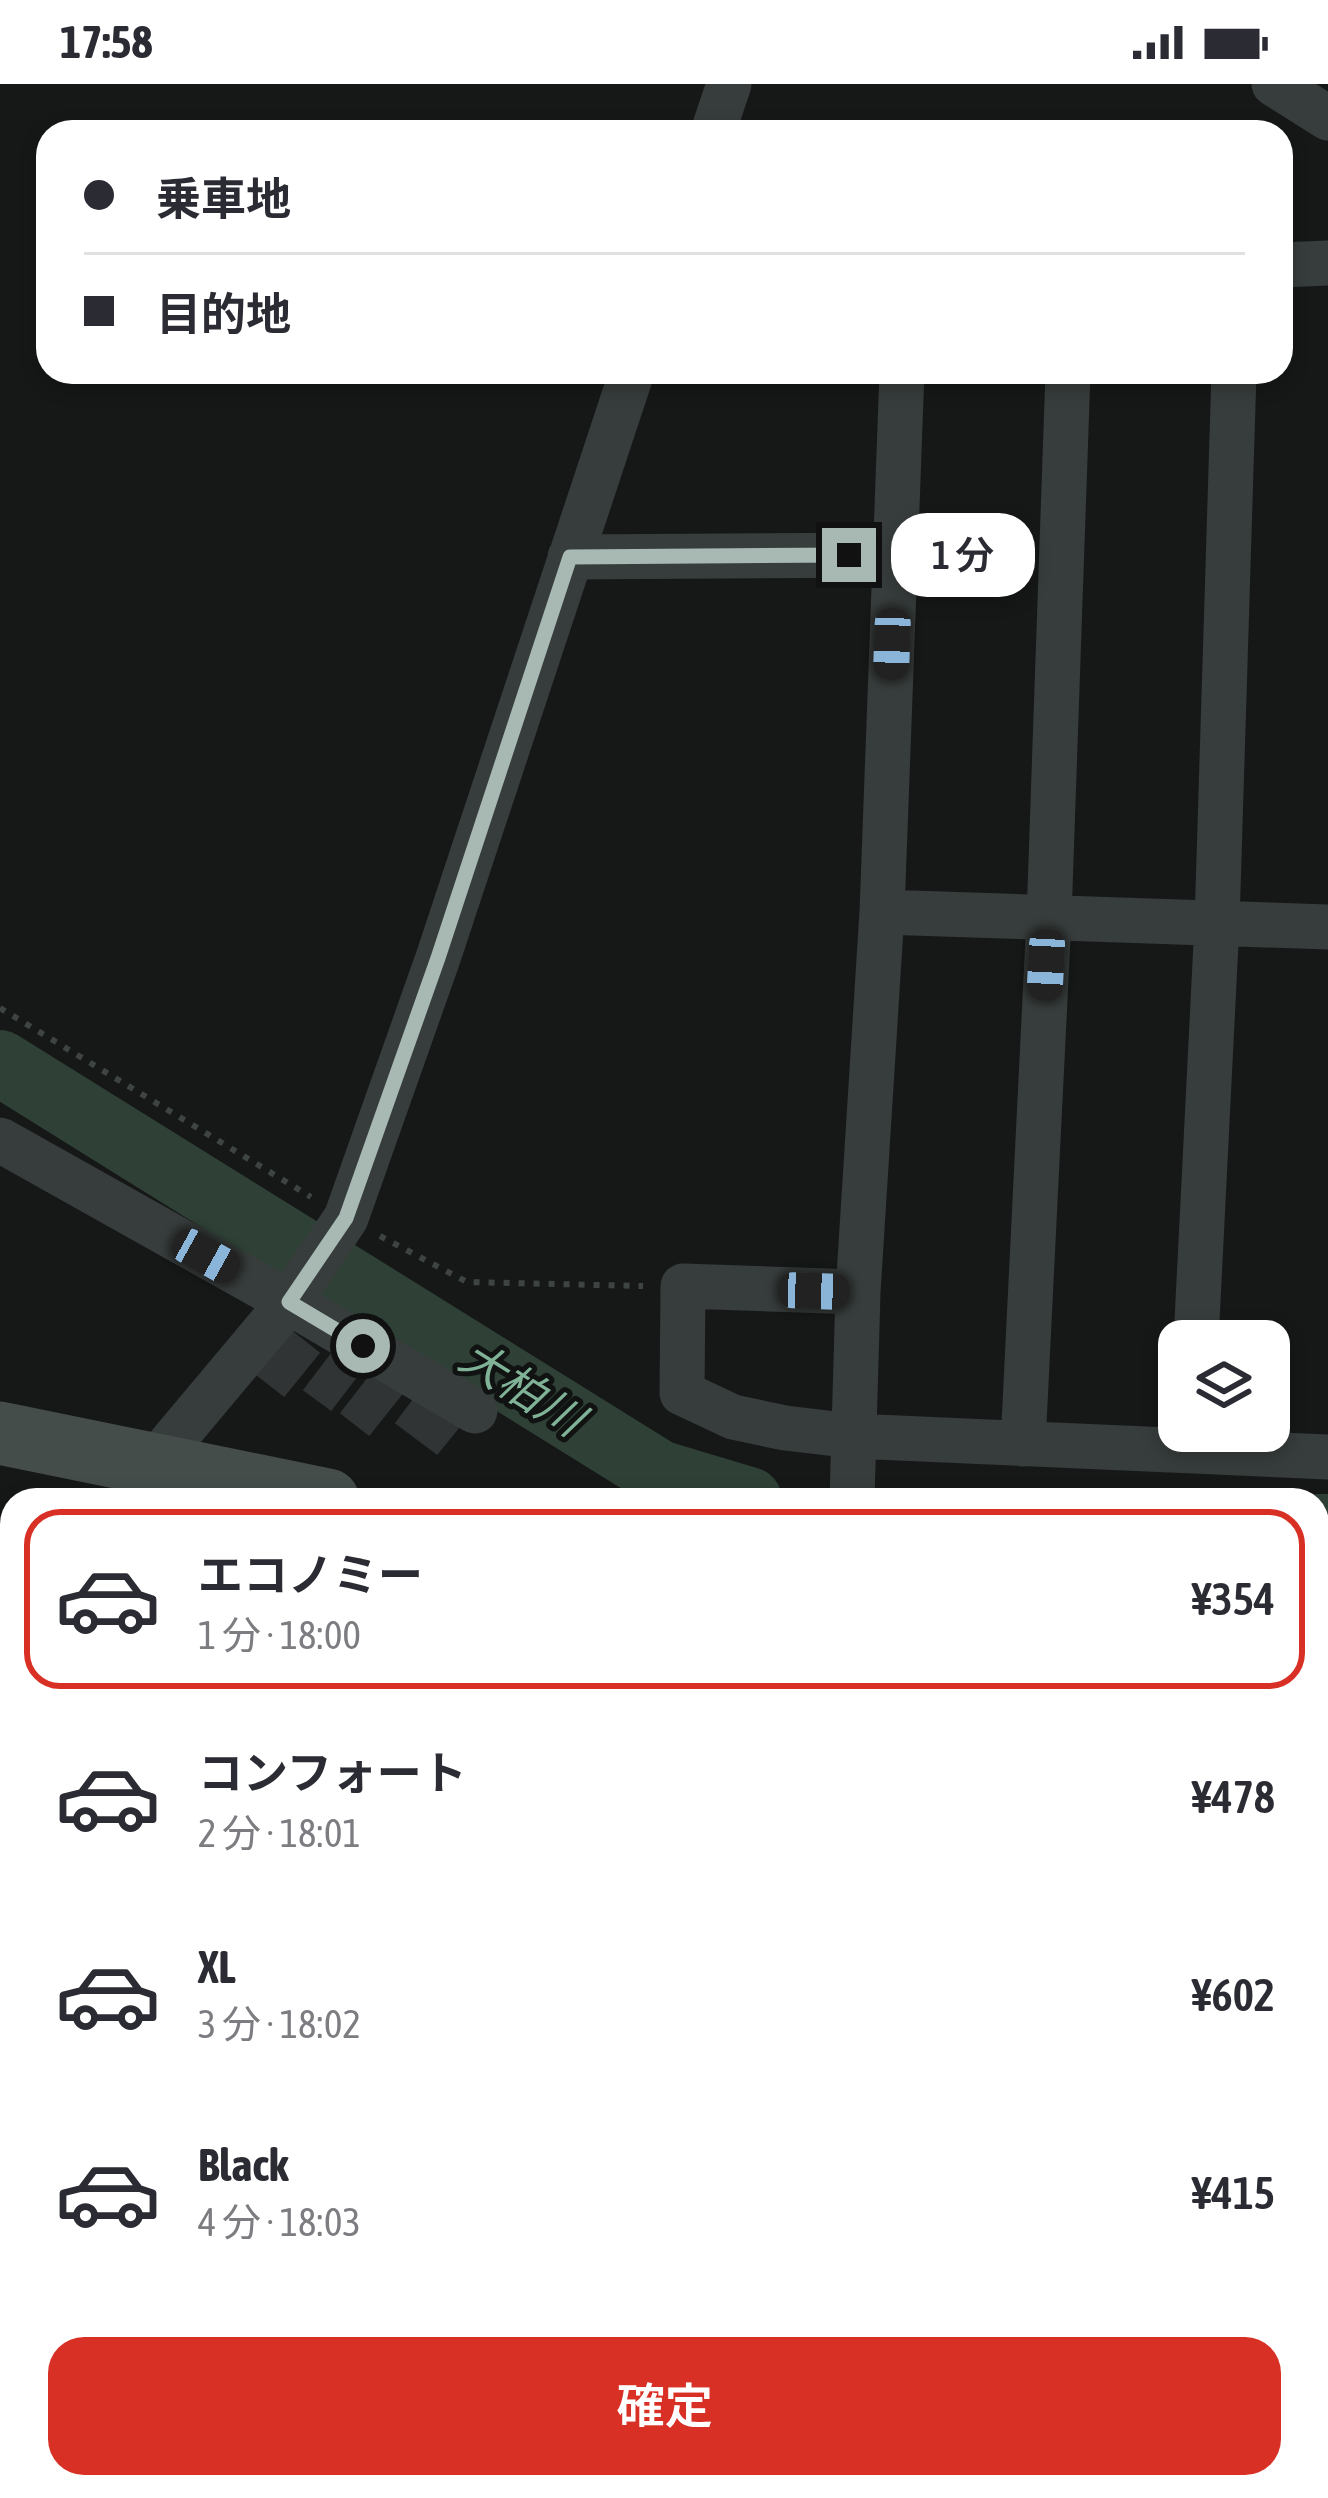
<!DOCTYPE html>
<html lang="ja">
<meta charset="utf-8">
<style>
body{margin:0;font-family:"Asap Condensed","Noto Sans JP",sans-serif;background:#f2f2f3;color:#2b2b33;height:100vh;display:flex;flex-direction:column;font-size:45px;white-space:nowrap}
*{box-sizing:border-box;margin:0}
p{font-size:39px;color:#7c7c81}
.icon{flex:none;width:66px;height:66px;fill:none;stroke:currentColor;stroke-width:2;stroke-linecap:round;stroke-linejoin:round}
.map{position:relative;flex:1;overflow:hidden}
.drawer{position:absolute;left:0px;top:1404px;width:1329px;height:1011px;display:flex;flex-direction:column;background:#fff;border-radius:36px 36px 0 0;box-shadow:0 6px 18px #0003}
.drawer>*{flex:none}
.hud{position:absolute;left:36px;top:36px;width:1257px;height:264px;border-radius:36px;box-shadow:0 6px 18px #0003;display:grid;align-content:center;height:264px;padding:0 48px;background:#fff}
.controls{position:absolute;left:1158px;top:1236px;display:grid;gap:24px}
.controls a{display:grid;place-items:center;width:132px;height:132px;border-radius:24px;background:#fff;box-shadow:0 6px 18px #0003;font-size:60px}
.end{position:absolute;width:54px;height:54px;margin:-27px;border:15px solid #a8b8b3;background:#111;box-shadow:0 0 0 6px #111}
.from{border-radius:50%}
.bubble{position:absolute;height:84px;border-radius:36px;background:#fff;box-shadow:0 6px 18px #0003;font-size:39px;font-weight:600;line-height:84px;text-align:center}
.car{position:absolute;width:36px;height:72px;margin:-36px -18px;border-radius:15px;box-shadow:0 0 9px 3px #0007;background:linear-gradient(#222 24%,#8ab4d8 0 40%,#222 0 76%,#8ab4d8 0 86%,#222 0)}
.hud b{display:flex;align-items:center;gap:42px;height:114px;font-size:45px}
.hud b+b{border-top:3px solid #e1e1e2}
.hud i{width:30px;height:30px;background:#2b2b33}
ul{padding:21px 0 0;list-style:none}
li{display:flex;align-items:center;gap:36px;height:180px;margin:0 24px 18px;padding:0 24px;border:6px solid transparent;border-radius:36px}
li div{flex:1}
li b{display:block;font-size:45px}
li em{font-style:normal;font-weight:600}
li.on{border-color:#d93025}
li>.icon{width:108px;height:108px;stroke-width:1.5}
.cta{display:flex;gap:24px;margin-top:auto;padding:24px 48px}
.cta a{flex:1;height:138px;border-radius:36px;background:#d93025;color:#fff;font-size:48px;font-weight:600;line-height:138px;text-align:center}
.status{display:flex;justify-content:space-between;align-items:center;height:84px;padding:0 60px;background:#fff;direction:ltr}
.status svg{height:33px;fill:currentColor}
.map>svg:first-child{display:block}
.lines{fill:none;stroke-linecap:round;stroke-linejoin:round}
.river{stroke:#2f4137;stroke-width:66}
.building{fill:#313434;stroke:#303434;stroke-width:3}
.path{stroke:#3d4442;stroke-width:6;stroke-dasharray:6 9;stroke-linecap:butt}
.street{stroke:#373d3c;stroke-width:45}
.secondary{stroke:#454d4b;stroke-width:63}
.route{stroke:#a8b8b3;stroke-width:15}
.labels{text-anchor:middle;stroke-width:10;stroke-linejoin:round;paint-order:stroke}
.water-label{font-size:45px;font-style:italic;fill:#80b297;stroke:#111313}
</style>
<div class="status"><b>17:58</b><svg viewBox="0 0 49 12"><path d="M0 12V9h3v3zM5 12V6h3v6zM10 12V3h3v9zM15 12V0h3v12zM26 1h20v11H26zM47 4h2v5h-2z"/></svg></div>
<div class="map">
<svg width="1328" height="2414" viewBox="0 0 1328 2414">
<rect width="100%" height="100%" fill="#161818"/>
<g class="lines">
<!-- river -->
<path class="river" d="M0,979L659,1389L749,1416
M1317,1443H1328"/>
</g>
<!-- building -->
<path class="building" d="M290,1247L318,1269L284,1311L257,1290Z
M336,1265L362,1284L331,1325L305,1306Z
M377,1284L404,1306L369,1350L342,1329Z
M417,1312L458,1343L437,1369L397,1339Z"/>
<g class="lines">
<!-- path -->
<path class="path" d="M0,924L311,1113
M380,1152L467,1198L643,1202
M0,1580L12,1565"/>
<!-- street -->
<path class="street" d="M1274,0L1328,34
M713,48L729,0
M1281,181L1328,179
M570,473L895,471
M882,828L1328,843
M0,1056L289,1218L475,1327
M858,1208L683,1202L682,1309L733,1333L785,1344L853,1352L1328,1373
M1196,1257L1217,839L1234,288
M1023,1360L1049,834L1068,288
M154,1379L289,1218L346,1134L438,874L632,288
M852,1416L858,1208L882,828L902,288
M1317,1688L1328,1674
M0,2343L12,2351
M91,2403L108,2414
M740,2414L749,2403
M1029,2414L1032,2403"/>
<!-- secondary -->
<path class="secondary" d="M0,1349L328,1416
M1317,1535H1328"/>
</g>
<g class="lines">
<!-- route -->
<path class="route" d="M363,1262L289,1218L346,1134L438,874L570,473L849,471"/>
</g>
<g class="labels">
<!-- water labels -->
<g class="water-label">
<text transform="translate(522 1304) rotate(32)" y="16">大柏川</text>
</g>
</g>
</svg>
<div class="controls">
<a><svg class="icon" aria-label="layers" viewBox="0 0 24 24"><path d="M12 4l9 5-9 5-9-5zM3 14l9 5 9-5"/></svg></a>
</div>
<i class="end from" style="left:363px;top:1262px"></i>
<i class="end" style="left:849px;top:471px"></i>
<div class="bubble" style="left:891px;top:429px;width:144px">1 分</div>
<i class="car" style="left:892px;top:560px;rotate:182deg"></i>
<i class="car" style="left:1046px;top:881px;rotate:183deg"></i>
<i class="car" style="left:206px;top:1172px;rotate:119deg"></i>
<i class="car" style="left:814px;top:1207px;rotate:92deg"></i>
<div class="hud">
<b><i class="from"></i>乗車地</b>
<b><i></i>目的地</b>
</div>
<section class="drawer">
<ul>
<li class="on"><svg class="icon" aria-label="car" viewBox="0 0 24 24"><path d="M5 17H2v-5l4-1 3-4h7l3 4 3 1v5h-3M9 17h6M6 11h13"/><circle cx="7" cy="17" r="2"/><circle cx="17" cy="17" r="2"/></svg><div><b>エコノミー</b><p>1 分 · 18:00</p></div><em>¥354</em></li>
<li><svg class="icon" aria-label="car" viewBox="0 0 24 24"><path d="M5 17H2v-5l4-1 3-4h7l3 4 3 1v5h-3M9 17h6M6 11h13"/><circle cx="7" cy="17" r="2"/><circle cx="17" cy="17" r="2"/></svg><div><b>コンフォート</b><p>2 分 · 18:01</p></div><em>¥478</em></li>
<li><svg class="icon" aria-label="car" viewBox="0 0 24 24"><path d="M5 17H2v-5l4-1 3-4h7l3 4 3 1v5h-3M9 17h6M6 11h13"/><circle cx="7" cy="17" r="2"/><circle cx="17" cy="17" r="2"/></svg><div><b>XL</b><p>3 分 · 18:02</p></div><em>¥602</em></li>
<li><svg class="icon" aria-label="car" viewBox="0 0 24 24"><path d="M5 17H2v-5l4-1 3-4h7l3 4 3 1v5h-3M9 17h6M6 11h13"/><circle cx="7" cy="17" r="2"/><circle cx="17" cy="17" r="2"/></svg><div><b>Black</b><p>4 分 · 18:03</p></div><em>¥415</em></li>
</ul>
<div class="cta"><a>確定</a></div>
</section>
</div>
